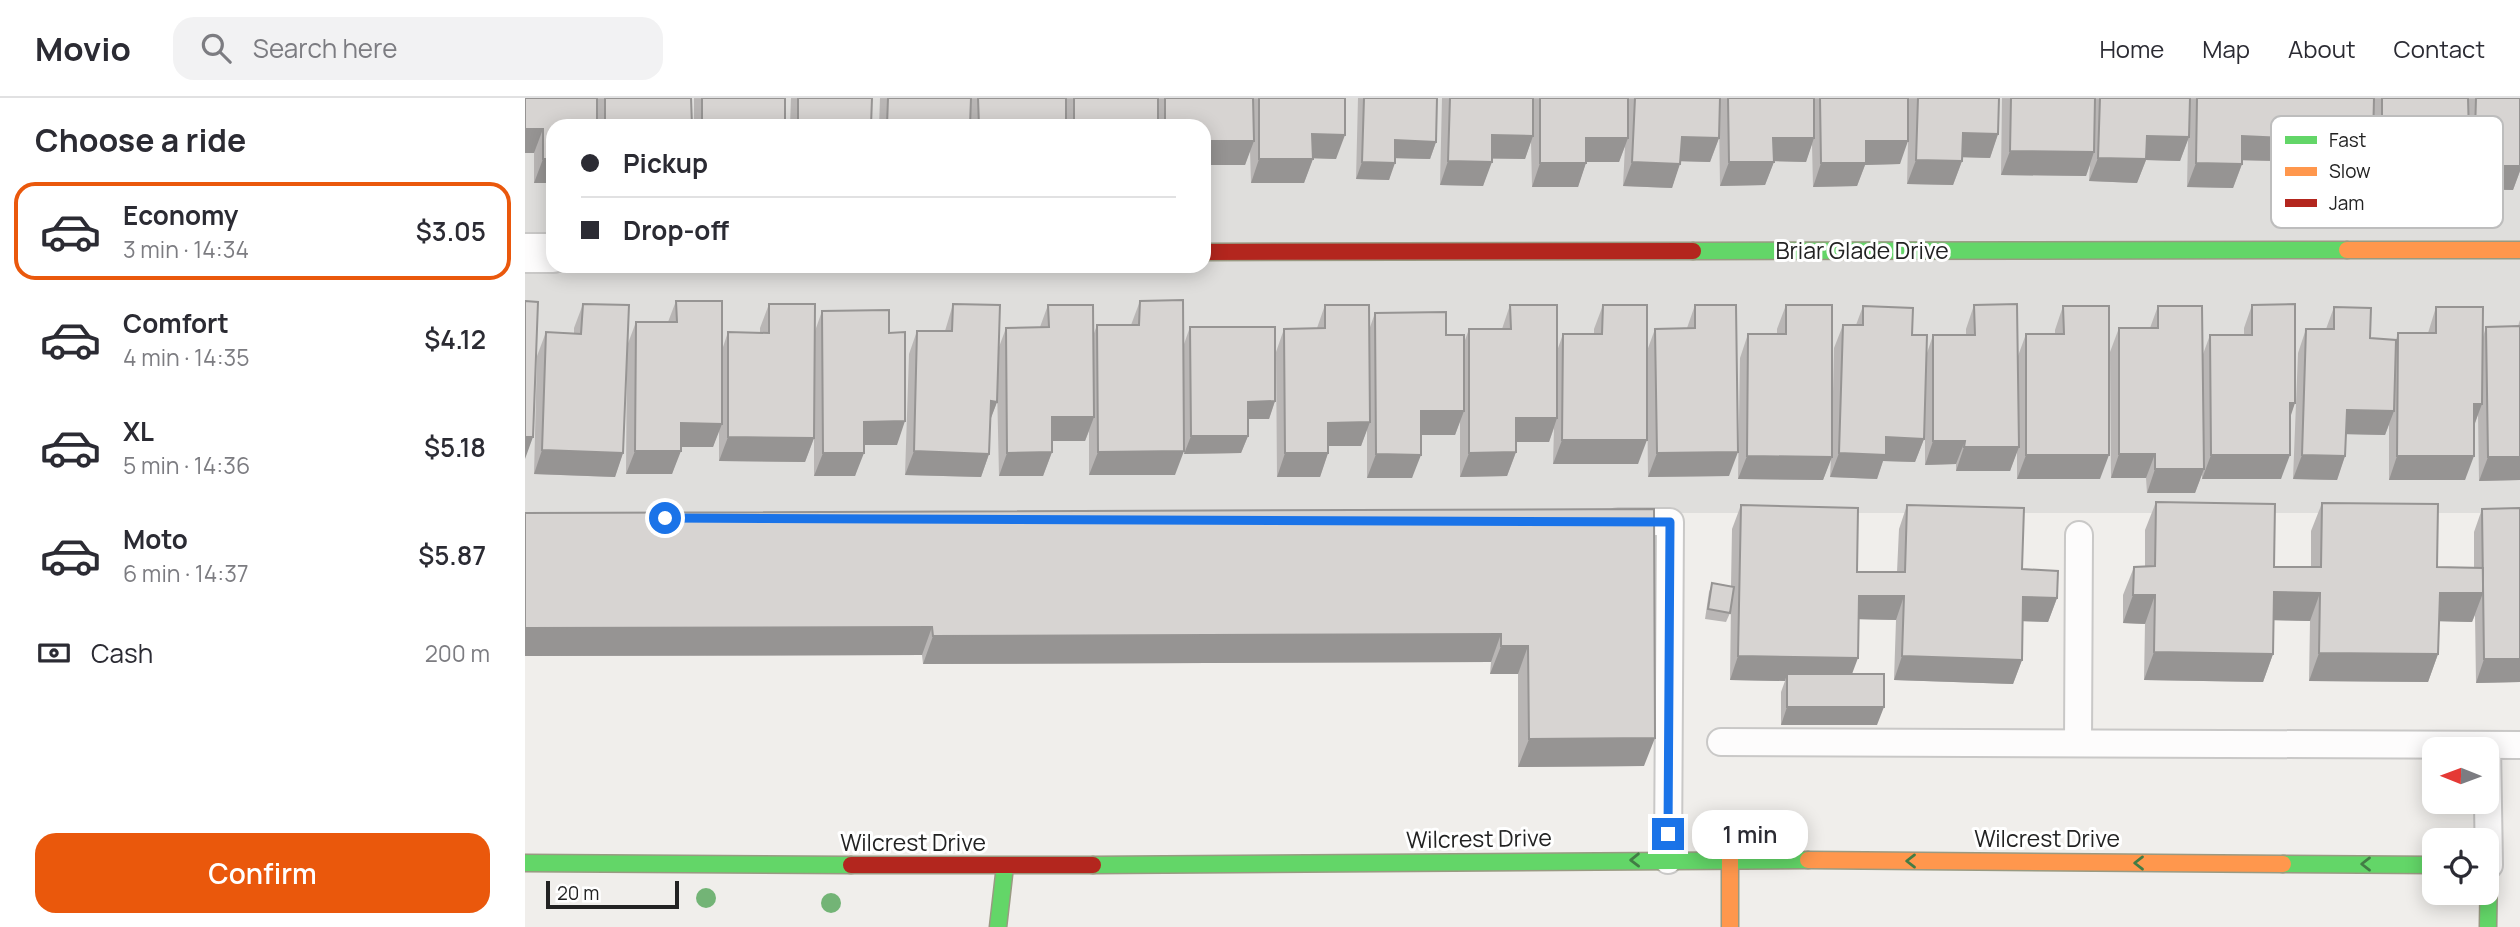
<!DOCTYPE html>
<meta charset="utf-8">
<style>
body{margin:0;font-family:Manrope,sans-serif;background:#f2f2f3;color:#2b2b33;height:100vh;display:flex;flex-direction:column;font-size:26px;white-space:nowrap}
*{box-sizing:border-box;margin:0}
p{font-size:23px;color:#7c7c81}
.icon{flex:none;width:38px;height:38px;fill:none;stroke:currentColor;stroke-width:2;stroke-linecap:round;stroke-linejoin:round}
.map{position:relative;flex:1;overflow:hidden}
.sheet{display:flex;flex-direction:column;background:#fff;width:525px}
.sheet>*{flex:none}
.hud{position:absolute;left:21px;top:21px;width:665px;height:154px;border-radius:21px;box-shadow:0 4px 18px #0003;display:grid;align-content:center;height:154px;padding:0 35px;background:#fff}
.needle{width:46px;rotate:271deg}
.buttons{position:absolute;left:1897px;top:639px;display:grid;gap:14px}
.buttons a{display:grid;place-items:center;width:77px;height:77px;border-radius:14px;background:#fff;box-shadow:0 4px 18px #0003;font-size:35px}
.scale{position:absolute;left:21px;bottom:18px;width:133px;box-sizing:border-box;padding-left:7px;border:4px solid #222;border-top:0;font-size:19px;line-height:24px;white-space:nowrap;color:#222;-webkit-text-stroke:5px #fff;paint-order:stroke}
.end{position:absolute;width:32px;height:32px;margin:-16px;border:9px solid #1a73e8;background:#fff;box-shadow:0 0 0 4px #fff}
.from{border-radius:50%}
.bubble{position:absolute;height:49px;border-radius:21px;background:#fff;box-shadow:0 4px 18px #0003;font-size:23px;font-weight:600;line-height:49px;text-align:center}
.hud b{display:flex;align-items:center;gap:24px;height:66px;font-size:26px}
.hud b+b{border-top:2px solid #e1e1e2}
.hud i{width:18px;height:18px;background:#2b2b33}
ul{padding:0;list-style:none}
li{display:flex;align-items:center;gap:21px;height:98px;margin:0 14px 10px;padding:0 21px;border:4px solid transparent;border-radius:21px}
li div{flex:1}
li b{display:block;font-size:26px}
li em{font-style:normal;font-weight:600}
li.selected{border-color:#ea580c}
li>.icon{width:63px;height:63px;stroke-width:1.5}
h2{padding:0 35px;font-size:32px;line-height:84px}
.pay{display:flex;align-items:center;gap:18px;height:77px;padding:0 35px;font-size:26px}
.pay p{margin-inline-start:auto}
.cta{display:flex;gap:14px;margin-top:auto;padding:14px 35px}
.cta a{flex:1;height:80px;border-radius:21px;background:#ea580c;color:#fff;font-size:28px;font-weight:600;line-height:80px;text-align:center}
header{display:flex;align-items:center;gap:42px;box-sizing:border-box;height:98px;padding:0 35px;background:#fff;border-bottom:2px solid #e1e1e2}
header strong{font-size:33px}
nav{display:flex;gap:38px;margin-inline-start:auto;font-size:24px}
.search{width:490px;height:63px;background:#f2f2f3;display:flex;align-items:center;gap:18px;box-sizing:border-box;padding:0 24px;border-radius:21px;color:#7c7c81;font-size:26px}
main{display:flex;flex:1;min-height:0}
.map>svg:first-child{display:block}
.residential{fill:#dfdedc;fill-rule:evenodd}
.lines{fill:none;stroke-linecap:round;stroke-linejoin:round}
.lane-casing{stroke:#c9c8c7;stroke-width:30}
.street-casing{stroke:#c9c8c7;stroke-width:42}
.fast-casing{stroke:#999a82;stroke-width:19}
.slow-casing{stroke:#999a82;stroke-width:19}
.jam-casing{stroke:#999a82;stroke-width:19}
.lane{stroke:#fdfcfc;stroke-width:26}
.street{stroke:#fdfcfc;stroke-width:38}
.fast{stroke:#63d668;stroke-width:16}
.slow{stroke:#ff974d;stroke-width:16}
.jam{stroke:#b3261e;stroke-width:16}
.tree{fill:#73b476}
.wall{fill:#b9b6b5}
.shaded-wall{fill:#969493}
.building{fill:#d7d4d2;stroke:#969493;stroke-width:2}
.oneway{stroke:#427c45}
.route{stroke:#1a73e8;stroke-width:9}
.labels{text-anchor:middle;stroke-width:6;stroke-linejoin:round;paint-order:stroke}
.street-label{font-size:23px;fill:#222;stroke:#fff}
.key{fill:#fff;stroke:#bdbdbd;stroke-width:2}
.key-label{font-size:19px;fill:#222}
</style>
<header>
<strong>Movio</strong>
<div class="search"><svg class="icon" aria-label="search" viewBox="0 0 24 24"><circle cx="10" cy="10" r="6"/><path d="M15 15l6 6"/></svg>Search here</div>
<nav><a>Home</a><a>Map</a><a>About</a><a>Contact</a></nav>
</header>
<main>
<section class="sheet">
<h2>Choose a ride</h2>
<ul>
<li class="selected"><svg class="icon" aria-label="car" viewBox="0 0 24 24"><path d="M5 17H2v-5l4-1 3-4h7l3 4 3 1v5h-3M9 17h6M6 11h13"/><circle cx="7" cy="17" r="2"/><circle cx="17" cy="17" r="2"/></svg><div><b>Economy</b><p>3 min · 14:34</p></div><em>$3.05</em></li>
<li><svg class="icon" aria-label="car" viewBox="0 0 24 24"><path d="M5 17H2v-5l4-1 3-4h7l3 4 3 1v5h-3M9 17h6M6 11h13"/><circle cx="7" cy="17" r="2"/><circle cx="17" cy="17" r="2"/></svg><div><b>Comfort</b><p>4 min · 14:35</p></div><em>$4.12</em></li>
<li><svg class="icon" aria-label="car" viewBox="0 0 24 24"><path d="M5 17H2v-5l4-1 3-4h7l3 4 3 1v5h-3M9 17h6M6 11h13"/><circle cx="7" cy="17" r="2"/><circle cx="17" cy="17" r="2"/></svg><div><b>XL</b><p>5 min · 14:36</p></div><em>$5.18</em></li>
<li><svg class="icon" aria-label="car" viewBox="0 0 24 24"><path d="M5 17H2v-5l4-1 3-4h7l3 4 3 1v5h-3M9 17h6M6 11h13"/><circle cx="7" cy="17" r="2"/><circle cx="17" cy="17" r="2"/></svg><div><b>Moto</b><p>6 min · 14:37</p></div><em>$5.87</em></li>
</ul>
<div class="pay"><svg class="icon" aria-label="cash" viewBox="0 0 24 24"><path d="M3 7h18v10H3z"/><circle cx="12" cy="12" r="2"/></svg>Cash<p>200 m</p></div>
<div class="cta"><a>Confirm</a></div>
</section>
<div class="map">
<svg width="1995" height="829" viewBox="0 0 1995 829">
<rect width="100%" height="100%" fill="#f0eeeb"/>
<!-- residential -->
<path class="residential" d="M0,0H1995V415H0ZM28,28H679V168H28Z"/>
<g class="lines">
<defs>
<path id="lane" d="M1093,424H1145L1143,762
M1196,644L1995,647
M1553,645L1554,437
M1962,647L1964,767"/>
<path id="street" d="M0,155H28"/>
<path id="fast" d="M1168,153L1822,152
M0,765L326,767
M1758,766L1909,767
M568,767L1283,762
M473,829L480,768
M1963,829L1964,767"/>
<path id="slow" d="M1822,152H1995
M1205,761V829
M1283,762L1758,766"/>
<path id="jam" d="M679,154L1168,153
M326,767H568"/>
</defs>
<!-- lane casing -->
<use href="#lane" class="lane-casing"/>
<!-- street casing -->
<use href="#street" class="street-casing"/>
<!-- fast casing -->
<use href="#fast" class="fast-casing"/>
<!-- slow casing -->
<use href="#slow" class="slow-casing"/>
<!-- jam casing -->
<use href="#jam" class="jam-casing"/>
<!-- lane -->
<use href="#lane" class="lane"/>
<!-- street -->
<use href="#street" class="street"/>
<!-- fast -->
<use href="#fast" class="fast"/>
<!-- slow -->
<use href="#slow" class="slow"/>
<!-- jam -->
<use href="#jam" class="jam"/>
</g>
<!-- trees -->
<g class="tree">
<circle cx="181" cy="800" r="10"/>
<circle cx="306" cy="805" r="10"/>
</g>
<!-- wall -->
<path class="wall" d="M0,0H166L167,28H28V85H9V55H0Z
M169,0H260V28H169Z
M266,0H347L346,28H265Z
M355,0H820L811,61L788,60L779,85H726L725,52L720,67H686L679,28H354Z
M833,0H912L911,44L905,61L870,60L864,82L831,81Z
M917,0H1383L1375,66L1340,67L1332,88L1288,89L1287,46L1281,64L1249,63L1240,87L1195,88L1194,21V40L1185,64L1155,63L1147,90L1098,88L1100,48L1094,64H1061L1053,89H1007L1006,43L1000,61H967L958,88L915,87Z
M1384,0H1474L1473,36L1465,60L1437,59V63L1428,87L1382,86Z
M1477,0H1995V73L1988,92L1941,91L1942,43L1935,61H1904L1895,92L1849,94L1848,37V43L1840,67L1806,66L1798,91L1750,89L1751,63L1717,62V66L1708,90L1662,89L1663,41L1655,63L1621,62L1612,85L1564,83L1565,67L1561,78L1476,77Z
M151,203L197,252L203,234H235V230L244,206L290,233L297,213L364,235L372,347H339L330,378H289V340L280,364L194,363V331L188,349H156L147,376H101L102,248L111,224H143Z
M615,203L650,377H564V333L560,343H527V354L518,378H474L472,288V304L465,322L464,356L456,379L380,377L384,256L392,233H420L428,206L474,249L481,230L515,229L523,207L568,238L572,227H606Z
M58,206L98,355L90,379L9,376L12,258L21,234L49,235V230Z
M800,207L844,232L850,215L921,237L939,245L944,231H977L985,207L1032,253L1038,236H1069V231L1078,207L1122,253L1130,231L1162,230L1170,207L1204,378L1123,379L1122,286L1113,366H1028L1029,330L1024,344H991V354L982,378L935,379V323L930,337H896L887,380H842V331L836,348H803V355L795,379H752L751,254L759,231L792,230Z
M1261,207L1307,337L1309,250L1318,227H1331L1338,208L1387,237L1402,255L1408,237H1441V231L1449,207L1493,258L1501,236H1530V232L1538,208L1575,381H1492V353L1485,373H1431V366L1400,367V316L1399,341L1390,364L1358,363L1352,381L1305,379L1306,360L1298,382L1213,381L1215,260L1223,236H1252V231Z
M1727,207L1765,320L1756,381H1677V376L1670,395H1622L1621,380H1586L1585,254L1594,230H1625L1633,208L1677,259L1685,237H1719V230Z
M1809,209L1845,240L1871,242L1873,235H1903L1911,209L1958,239L1961,229L1993,228L1995,222V382L1954,383L1953,316L1949,329L1940,382H1864V326L1860,337L1821,336L1820,358L1812,382L1768,381L1773,255L1781,231H1801Z
M665,229L750,303L744,321H723V338L716,355L659,356V246Z
M1631,404L1749,469H1786V433L1797,405L1912,469L1949,470V434L1957,411L1995,410V584L1951,585L1950,517L1947,524L1914,523L1913,556L1903,584L1784,583L1785,523L1749,522L1748,556L1738,584L1619,582L1620,526L1598,525V497L1609,469L1620,468V432Z
M1216,407L1332,474H1372L1374,431L1382,407L1497,471L1532,500L1523,524L1498,523L1497,562L1488,586L1369,582L1371,522L1333,521L1327,576L1352,627H1256V594L1260,583L1205,582L1206,506L1205,515L1201,524L1180,521L1184,494L1187,485L1206,488L1207,431Z
M1129,411L1119,668L993,669V576H965L966,564L398,566L397,557L0,558Z"/>
<!-- shaded-wall -->
<path class="shaded-wall" d="M0,31H18L9,55H0Z
M1438,35L1473,36L1465,60L1429,59Z
M787,36L820,37L811,61L779,60Z
M967,37L1008,38L1000,61L959,60Z
M1944,37L1935,61H1895L1904,38Z
M1622,38L1664,39L1655,63L1621,62L1612,85L1564,83L1573,60Z
M1717,38L1759,40L1751,63L1708,62Z
M1157,39L1194,40L1185,64L1148,63Z
M1061,40H1103L1094,64H1052Z
M1248,40H1289L1281,64L1240,63Z
M870,42L911,44L905,61L864,60Z
M1807,42L1848,43L1840,67L1798,66Z
M687,43H729L720,67H686L679,85V64Z
M1341,43H1383L1375,66L1340,67L1332,88L1288,89L1296,65Z
M1485,53L1569,54L1561,78L1476,77Z
M18,61H28V85H9Z
M734,61H788L779,85H726Z
M1391,62L1437,63L1428,87L1382,86Z
M923,63L967,64L958,88L915,87Z
M837,64L870,65L864,82L831,81Z
M1107,64L1155,66L1147,90L1098,88Z
M1204,64H1249L1240,87L1195,88Z
M1015,65H1061L1053,89H1007Z
M1671,65L1717,66L1708,90L1662,89Z
M1759,65L1806,67L1798,91L1750,89Z
M1949,68H1995V73L1988,92L1941,91Z
M1904,69L1895,92L1849,94L1857,70Z
M466,303L472,304L463,328Z
M750,303L744,321H716L723,304Z
M1765,305H1770L1762,329Z
M1949,306H1957L1948,330Z
M1822,312L1869,313L1860,337L1813,336Z
M896,313H939L930,337H887Z
M527,319H569L560,343H518Z
M991,320H1032L1024,344H982Z
M380,323L372,347H330L339,324Z
M845,324L836,348H794L803,325Z
M156,325L197,326L188,349H147Z
M666,338H723L716,355L659,356Z
M0,339H8L0,361Z
M203,339L289,340L280,364L194,363Z
M1361,339L1399,341L1390,364L1358,363L1352,381L1305,379L1314,355Z
M1037,342H1122L1113,366H1028Z
M1408,343H1440L1431,366L1400,367Z
M1439,349H1494L1485,373H1431Z
M17,352L98,355L90,379L9,376Z
M110,353H156L147,376H101Z
M389,353L464,356L456,379L380,377Z
M659,353L650,377H564L573,354Z
M527,354L518,378H474L482,355Z
M991,354L982,378L935,379L944,355Z
M1213,354L1204,378L1123,379L1132,355Z
M298,355H339L330,378H289Z
M760,355H803L795,379H752Z
M851,356L896,357L887,380H842Z
M1594,356H1630L1621,380H1586Z
M1501,357H1584L1575,381H1492Z
M1686,357H1765L1756,381H1677Z
M1777,357L1820,358L1812,382L1768,381Z
M1222,358L1307,359L1298,382L1213,381Z
M1872,358H1949L1940,382H1864Z
M1963,359H1995V382L1954,383Z
M1630,371H1679L1670,395H1622Z
M1749,494L1795,495L1785,523L1739,522Z
M1915,495H1958L1947,524L1904,523Z
M1608,497H1630L1620,526L1598,525Z
M1334,498H1379L1371,522L1325,521Z
M1498,499L1532,500L1523,524L1490,523Z
M407,529L397,557L0,558V530Z
M976,536L966,564L398,566L408,538Z
M976,548H1003L993,576H965Z
M1629,554L1748,556L1738,584L1619,582Z
M1794,555L1913,556L1903,584L1784,583Z
M1213,558L1333,560L1324,584L1262,576L1260,583L1205,582Z
M1377,558L1497,562L1488,586L1369,582Z
M1959,561H1995V584L1951,585Z
M1262,609H1359L1352,627H1256Z
M1130,640L1119,668L993,669L1004,641Z"/>
<!-- building -->
<path class="building" d="M0,0H72V28H28V61H18V31H0Z
M80,0H166L167,28H80Z
M177,0H260V28H177Z
M273,0H347L346,28H273Z
M363,0H446L445,28H362Z
M453,0H541V28H454Z
M549,0H633V28H549Z
M640,0H728L729,43H687V64H679V28H640Z
M734,0H820V37L787,36L788,61H734Z
M839,0H912L911,44L870,42V65L837,64Z
M925,0H1008V38L967,37V64L923,63Z
M1015,0H1103V40H1061V65H1015Z
M1110,0H1195L1194,40L1157,39L1155,66L1107,64Z
M1203,0H1289V40H1248L1249,64H1204Z
M1295,0H1383V43H1341V65H1296Z
M1393,0H1474L1473,36L1438,35L1437,63L1391,62Z
M1486,0H1570L1569,54L1485,53Z
M1575,0H1665L1664,39L1622,38L1621,61L1573,60Z
M1672,0H1849L1848,43L1807,42L1806,67L1759,65V40L1717,38V66L1671,65Z
M1857,0H1943L1944,37L1904,38V69L1857,70Z
M1951,0H1995V68H1949Z
M658,202L659,353L573,354L572,227H614L615,203Z
M0,203L13,204L8,339H0Z
M151,203H197V326L156,325V353H110L111,224H152Z
M58,206L104,207L98,355L17,352L21,234L56,236Z
M244,206H290L289,340L203,339V234L244,235Z
M428,206L475,207L472,304L466,303L464,356L389,353L392,233H427Z
M1492,206L1494,349H1439L1440,343H1408V237H1450L1449,207Z
M1770,206V305H1765V357H1686L1685,237H1727V207Z
M523,207H568L569,319H527V354L482,355L481,230L524,229Z
M800,207H844L845,324L803,325V355H760L759,231L800,230Z
M985,207H1032V320H991V354L944,355V231H986Z
M1078,207H1122V342H1037L1038,236H1077Z
M1170,207H1211L1213,354L1132,355L1130,231L1170,230Z
M1261,207H1307V359L1222,358L1223,236H1261Z
M1338,208L1388,210L1387,237H1402L1399,341L1361,339V357L1314,355L1318,227H1338Z
M1538,208H1584V357H1501V236H1539Z
M1633,208H1677L1679,371H1630V356H1594V230H1633Z
M1809,209L1846,210L1845,240L1871,242L1869,313L1822,312L1820,358L1777,357L1781,231H1809Z
M1911,209H1958L1957,306H1949V358H1872L1873,235H1911Z
M364,212V235L380,234V323L339,324V355H298L297,213Z
M921,214V237H939V313H896V357L851,356L850,215Z
M1995,228V359H1963L1961,229Z
M665,229H750V303L723,304V338H666Z
M1631,404L1750,406L1749,469H1796L1797,405L1913,406L1912,469L1958,470V495H1915L1913,556L1794,555L1795,495L1749,494L1748,556L1629,554L1630,497H1608L1609,469L1630,468Z
M1216,407L1333,410L1332,474H1380L1382,407L1499,410L1497,471L1533,473L1532,500L1498,499L1497,562L1377,558L1379,498H1334L1333,560L1213,558Z
M1995,410V561H1959L1957,411Z
M1129,411L1130,640L1004,641L1003,548H976V536L408,538L407,529L0,530V415Z
M1187,485L1209,489L1205,515L1183,511Z
M1262,576H1359V609H1262Z"/>
<!-- one-way arrows -->
<defs><path id="oneway-chevron" d="M-2-3.5L2.5 0L-2 3.5" fill="none" stroke-width="1.6" stroke-linecap="round" stroke-linejoin="round" transform="scale(1.75)"/></defs>
<g class="oneway">
<use href="#oneway-chevron" transform="translate(1110 762) rotate(179)"/>
<use href="#oneway-chevron" transform="translate(1386 763) rotate(-180)"/>
<use href="#oneway-chevron" transform="translate(1614 765) rotate(-180)"/>
<use href="#oneway-chevron" transform="translate(1841 766) rotate(-180)"/>
</g>
<g class="lines">
<!-- route -->
<path class="route" d="M140,420L1145,424L1143,736"/>
</g>
<g class="labels">
<!-- street labels -->
<g class="street-label">
<text x="1337" y="161">Briar Glade Drive</text>
<text transform="translate(954 741) rotate(-1)" y="8">Wilcrest Drive</text>
<text x="1522" y="749">Wilcrest Drive</text>
<text x="388" y="753">Wilcrest Drive</text>
</g>
</g>
<!-- legend -->
<rect x="1746" y="18" width="232" height="112" rx="10" class="key"/>
<rect x="1760" y="38" width="32" height="8" fill="#63d668"/>
<rect x="1760" y="69" width="32" height="9" fill="#ff974d"/>
<rect x="1760" y="101" width="32" height="8" fill="#b3261e"/>
<g class="key-label">
<text x="1804" y="49">Fast</text>
<text x="1804" y="80">Slow</text>
<text x="1804" y="112">Jam</text>
</g>
</svg>
<div class="buttons">
<a><svg class="needle" viewBox="-14 -14 28 28"><path d="M0-13l5 13h-10z" fill="#e53935"/><path d="M0 13l5-13h-10z" fill="#7c7c81"/></svg></a>
<a><svg class="icon" aria-label="locate" viewBox="0 0 24 24"><circle cx="12" cy="12" r="6"/><path d="M12 2v4M12 18v4M2 12h4M18 12h4"/></svg></a>
</div>
<div class="scale">20 m</div>
<i class="end from" style="left:140px;top:420px"></i>
<i class="end" style="left:1143px;top:736px"></i>
<div class="bubble" style="left:1167px;top:712px;width:116px">1 min</div>
<div class="hud">
<b><i class="from"></i>Pickup</b>
<b><i></i>Drop-off</b>
</div>
</div>
</main>
